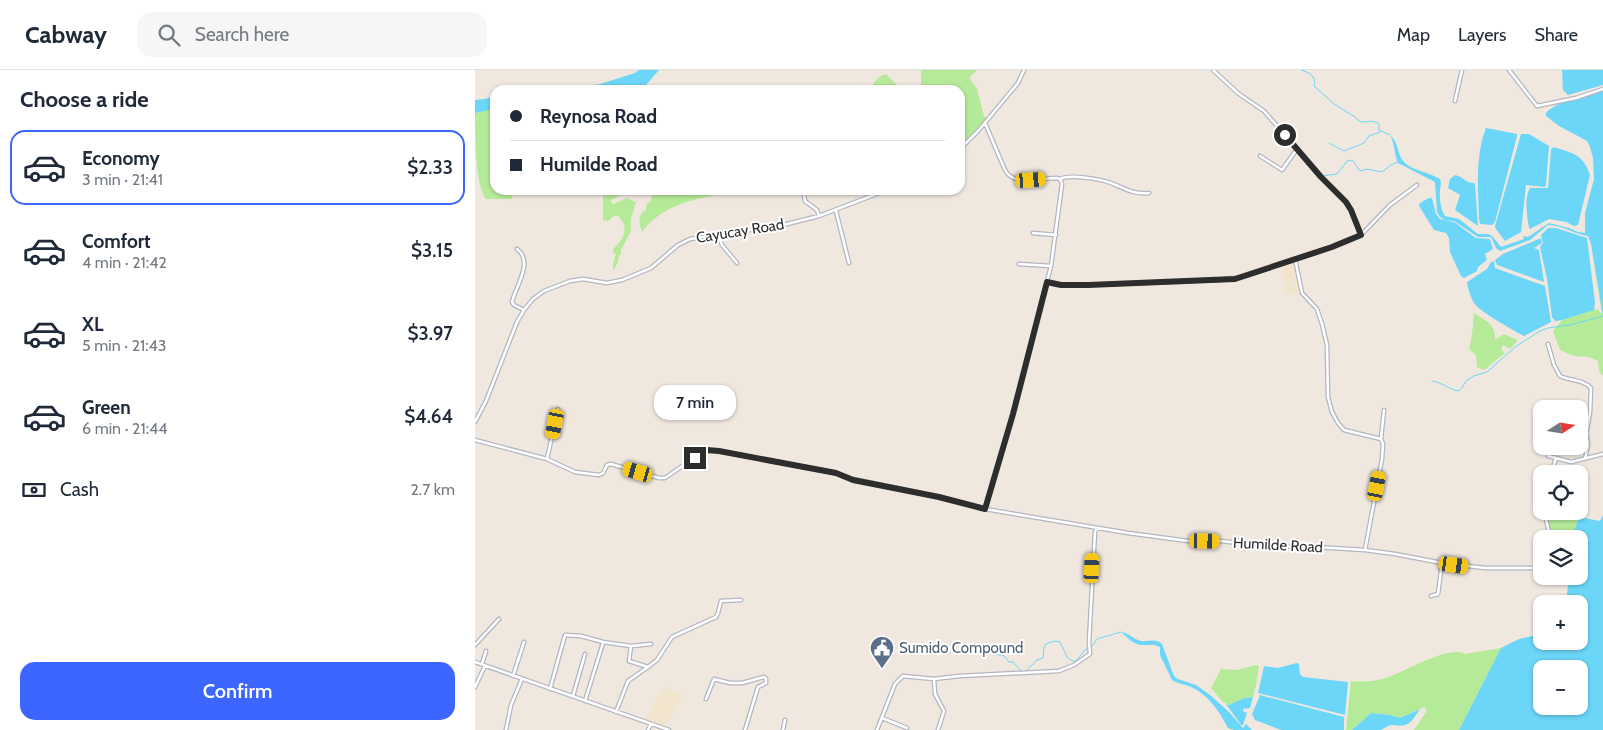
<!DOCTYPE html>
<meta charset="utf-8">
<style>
body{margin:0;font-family:Cabin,sans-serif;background:#f6f6f7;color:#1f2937;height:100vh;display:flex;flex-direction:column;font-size:19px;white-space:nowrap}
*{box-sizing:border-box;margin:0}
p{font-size:16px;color:#747a83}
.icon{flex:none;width:28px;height:28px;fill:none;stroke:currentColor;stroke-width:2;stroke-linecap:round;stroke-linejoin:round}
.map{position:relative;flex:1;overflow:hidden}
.panel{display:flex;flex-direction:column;background:#fff;width:475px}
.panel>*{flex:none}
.top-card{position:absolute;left:15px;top:15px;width:475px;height:110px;border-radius:15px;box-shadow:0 1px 4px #0004;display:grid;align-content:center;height:110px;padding:0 20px;background:#fff}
.needle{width:32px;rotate:78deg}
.buttons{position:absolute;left:1058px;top:330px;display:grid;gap:10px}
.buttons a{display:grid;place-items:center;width:55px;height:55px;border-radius:10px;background:#fff;box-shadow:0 1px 4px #0004;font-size:25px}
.end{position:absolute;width:22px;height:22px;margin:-11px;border:6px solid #2d2d2d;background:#fff;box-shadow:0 0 0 2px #fff}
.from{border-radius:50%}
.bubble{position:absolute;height:35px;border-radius:15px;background:#fff;box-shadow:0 1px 4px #0004;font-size:16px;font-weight:600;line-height:35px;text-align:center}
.car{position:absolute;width:15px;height:30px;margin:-15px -8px;border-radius:6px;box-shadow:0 0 4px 1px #0007;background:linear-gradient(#f5c518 24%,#345 0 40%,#f5c518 0 76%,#345 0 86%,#f5c518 0)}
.top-card b{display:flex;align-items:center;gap:18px;height:48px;font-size:19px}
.top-card b+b{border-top:1px solid #e0e1e3}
.top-card i{width:12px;height:12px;background:#1f2937}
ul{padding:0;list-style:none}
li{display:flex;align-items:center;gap:15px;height:75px;margin:0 10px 8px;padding:0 10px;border:2px solid transparent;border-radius:15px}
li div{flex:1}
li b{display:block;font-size:19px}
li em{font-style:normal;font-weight:600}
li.current{border-color:#3d65ff}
li>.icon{width:45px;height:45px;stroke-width:1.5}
h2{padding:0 20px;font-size:22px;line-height:60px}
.pay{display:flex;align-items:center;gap:12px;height:55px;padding:0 20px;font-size:19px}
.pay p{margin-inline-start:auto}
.cta{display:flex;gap:10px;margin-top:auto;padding:10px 20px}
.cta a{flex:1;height:58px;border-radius:15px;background:#3d65ff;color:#fff;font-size:20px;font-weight:600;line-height:58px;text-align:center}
header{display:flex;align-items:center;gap:30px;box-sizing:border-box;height:70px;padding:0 25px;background:#fff;border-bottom:1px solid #e0e1e3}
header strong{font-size:24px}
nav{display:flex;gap:28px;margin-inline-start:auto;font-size:18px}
.search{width:350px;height:45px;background:#f6f6f7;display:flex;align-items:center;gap:12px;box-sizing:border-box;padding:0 18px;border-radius:15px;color:#747a83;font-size:19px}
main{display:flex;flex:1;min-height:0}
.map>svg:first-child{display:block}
.education{fill:#f2e5ce}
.green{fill:#b5ea98}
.water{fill:#6bd6f8;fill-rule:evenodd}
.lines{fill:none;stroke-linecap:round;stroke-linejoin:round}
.stream{stroke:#6bd6f8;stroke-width:1}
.minor-casing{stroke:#b3b6c2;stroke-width:5}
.minor{stroke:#fff;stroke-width:2.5}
.route{stroke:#2d2d2d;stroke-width:6}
.labels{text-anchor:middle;stroke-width:4;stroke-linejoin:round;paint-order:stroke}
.street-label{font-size:15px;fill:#2d2d2d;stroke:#fff}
.service-label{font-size:15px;fill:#4e5e75;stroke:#fff;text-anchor:start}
</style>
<header>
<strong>Cabway</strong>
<div class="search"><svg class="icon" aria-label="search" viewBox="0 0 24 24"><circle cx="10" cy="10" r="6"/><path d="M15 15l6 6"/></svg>Search here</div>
<nav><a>Map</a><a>Layers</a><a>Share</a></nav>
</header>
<main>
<section class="panel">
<h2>Choose a ride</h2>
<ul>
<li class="current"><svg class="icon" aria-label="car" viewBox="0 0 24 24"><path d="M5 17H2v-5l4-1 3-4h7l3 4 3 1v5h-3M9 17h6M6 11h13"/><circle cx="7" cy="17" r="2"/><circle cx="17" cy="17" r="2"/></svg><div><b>Economy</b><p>3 min · 21:41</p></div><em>$2.33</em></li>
<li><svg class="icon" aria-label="car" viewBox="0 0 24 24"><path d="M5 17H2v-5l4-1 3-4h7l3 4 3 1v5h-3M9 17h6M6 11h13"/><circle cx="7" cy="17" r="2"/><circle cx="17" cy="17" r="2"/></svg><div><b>Comfort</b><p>4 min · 21:42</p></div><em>$3.15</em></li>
<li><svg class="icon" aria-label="car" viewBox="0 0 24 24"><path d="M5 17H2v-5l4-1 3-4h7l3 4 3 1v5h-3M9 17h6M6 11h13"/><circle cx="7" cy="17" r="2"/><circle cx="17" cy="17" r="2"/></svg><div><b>XL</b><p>5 min · 21:43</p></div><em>$3.97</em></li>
<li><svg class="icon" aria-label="car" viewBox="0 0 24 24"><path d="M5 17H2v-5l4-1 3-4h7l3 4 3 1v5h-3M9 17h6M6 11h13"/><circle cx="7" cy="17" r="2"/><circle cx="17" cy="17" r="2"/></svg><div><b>Green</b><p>6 min · 21:44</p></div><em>$4.64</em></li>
</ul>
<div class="pay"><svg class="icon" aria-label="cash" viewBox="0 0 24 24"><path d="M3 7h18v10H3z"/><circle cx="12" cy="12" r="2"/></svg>Cash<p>2.7 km</p></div>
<div class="cta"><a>Confirm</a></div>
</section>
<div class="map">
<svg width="1128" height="660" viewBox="0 0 1128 660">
<rect width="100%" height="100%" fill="#f0e8df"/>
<!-- education -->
<path class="education" d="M821,190L826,222L812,225L805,196Z
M190,617L208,627L190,656L170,649Z"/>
<!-- green -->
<path class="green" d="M446,0H502L494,8L502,19L509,46L513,51L502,65L485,81V20H446Z
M411,4L427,20H395C398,13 403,6 411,4Z
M20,39V120H36L37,129H11C0,114 0,66 0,43Z
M128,120H151L148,124L136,130V133L139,134L151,128L161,132L156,149V161L146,180V184L144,185L143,192L138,201V193L141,184L138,183V179C149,170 155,157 143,146H139L133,151L128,150Z
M178,120H250L252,123C222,128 186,135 167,162C164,154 162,144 171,140L172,133L176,131Z
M1116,177L1128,244V306L1124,301L1123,291L1114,287L1099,286L1085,280L1078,261L1087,250L1122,239L1127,244Z
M999,243C1011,251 1021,254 1020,270L1029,264L1043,270L1035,279L1028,275L1026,279L1030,283L1009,300L1002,297L1001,285L994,279L997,265Z
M1068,441H1096L1097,444L1104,447L1098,463L1104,469H1084L1072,455Z
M1026,578L984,660H939L951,642V639L949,637L925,648L915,645L896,643L877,660H871L876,611C888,612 898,612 910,608C928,603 974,574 990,584Z
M781,595L784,596L781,616L778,627L769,628L754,635L748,632L736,618L746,599L762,600Z"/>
<!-- water -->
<path class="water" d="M164,0H184L171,15L156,20H83L125,14L160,3Z
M1087,0H1128V15L1093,25L1088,20Z
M1128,20V246L1116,174L1113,166C1099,164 1087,155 1073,155L1055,170L1025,181L1021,178L1016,167H1003L979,151L970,150L965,147L962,142L960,112L923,93C919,83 920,74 915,65C924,72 922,86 930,93C939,101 954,102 965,109C967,114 965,116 965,121C964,129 966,140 970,146L984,149L1003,164H1014L1018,167L1026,177L1049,169L1048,166L1053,167L1074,153L1094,158L1103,162L1110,163V143L1119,109L1118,88L1115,77L1112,71L1084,56L1071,46V43C1080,32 1114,24 1128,20Z
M20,26V39L0,43V30L9,29Z
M1011,58L1042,64V66L1020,152L1017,155L1005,154L1004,149C1003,120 1000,86 1011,58Z
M1046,64H1054L1074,76L1071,115L1070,117L1051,115L1046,162L1030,171L1021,159L1020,156Z
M1078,77C1098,83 1108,84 1115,105L1103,155L1099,156L1091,152L1074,149L1055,159L1054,158C1052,146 1049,128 1055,118H1073L1076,80Z
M980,105C988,106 990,113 999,113L1000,114L1003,156L980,140L985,125L973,118L975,109Z
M954,128H957L961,144L965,149L979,152L1001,168L1015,169L1018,179L1010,184L1012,190L1003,197L1002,201L989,208L986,206L975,182L974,168L971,163L959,160L944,136L945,133Z
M1073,158H1081L1112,168L1120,232L1119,240L1087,250L1080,251L1077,247L1072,209L1065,177L1068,173L1066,165Z
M1066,168L1067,173L1059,178L1064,180L1069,212L1022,195L1020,190L1028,184Z
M1019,191L1020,198L1070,216L1076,252L1049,266C1041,262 1004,241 1000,234C996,229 993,219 992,212L1012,199L1016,192Z
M1128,445V660H984L1026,578L1044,569L1066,564V571H1104V534H1091L1094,506H1104V469H1096L1104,447L1125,451ZM1066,599H1104V636H1066Z
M646,562C654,563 658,569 666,571C674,572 680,568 687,574L699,606L703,609L721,615L735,625L754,642L768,658L771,654L777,660H759L753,658C744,641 734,625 716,617C710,614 703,614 697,610L685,585V577C677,572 670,577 662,574C656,572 651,566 646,562Z
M822,593L824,594L825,604L828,607L873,612L870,645L783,623L789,596L803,598Z
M785,625L869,647V660H806L780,650L777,644Z
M778,627L775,638L768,639V641L772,643L768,655H766L751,634L754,635L769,628Z
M945,639C934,655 934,657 915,655L906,660H877L896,643L915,645L925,648Z"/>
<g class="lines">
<!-- stream -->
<path class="stream" d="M826,0C833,2 842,6 839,16L859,34L880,47L884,51C891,54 896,48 904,54V60L915,65
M854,73L869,81L889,73L894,66L905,62
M847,106L862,104L873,90L878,91L885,101L892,99L907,102L916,95L925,91
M957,311C966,312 974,319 983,321L987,318L991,311L999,306L1012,302L1040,277L1065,261L1073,258L1095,255L1128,246
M503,573L505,576H513L517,582L523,585H528L534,592H538L546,601
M550,602L562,590L568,588L569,577L571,574L579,571L585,572L592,587L597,591H601L611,579L618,575L622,569L646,562"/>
<defs>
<path id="minor" d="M738,0L764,24L789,41L846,107L871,132L876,140L886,165
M1034,0L1062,36L1101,28L1128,19
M980,31L987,0
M485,79L504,60L538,19L543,13L549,0
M785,86L807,100L822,79
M585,109C595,104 625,109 636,113C649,118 659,125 674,123
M329,125L330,131L342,140L344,146
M361,141L374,193
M558,163L581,165
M243,164L247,175L262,193
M42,179C59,191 41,216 37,232L39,235L49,240
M820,189L827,223L842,239L847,254L852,275L853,327L857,342L863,353L869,360L906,369
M544,194L576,196
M572,212L586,215H613L743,210L767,207L857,177L886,165L915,135L942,115
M1073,274L1079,295L1085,306C1095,311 1108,309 1116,318L1115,343L1111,364L1113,375L1110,389
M0,352L11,331L42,252L49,240L58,229L69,221L95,211L108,209L132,213L147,210L176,198L203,175L215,169L308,155L344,146L412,120
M0,370L72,389L100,402L124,405L128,403L132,395L136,394L184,408H190L229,381H244L361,403L378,409L441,422L510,439L653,463L713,471H746L799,477L824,476L890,480L920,484L967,493L1010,498H1066
M1073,386L1081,388L1076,404
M1081,388L1096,392L1128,384
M72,389L83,339
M510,439L538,344L576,196L587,114L585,109L581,108C565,108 539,117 530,100L510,53
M1069,441L1074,462L1079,469
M890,480L907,389L908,374L906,369L909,340
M956,526L963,524L967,493
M0,575L24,549
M157,576L176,574
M0,592L194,660
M7,594L11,581
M173,597L182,590L197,567L241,547L243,543L246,531L266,530
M38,606L49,572
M459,609L460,624L469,641L463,660
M0,617L10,596
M75,619L90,565L106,566L128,572L156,576L154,591L173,597L153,611L141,642
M98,626L110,584
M231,629L239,609L255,613H267L289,607L291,609V613L283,617L270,660
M110,631L128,573
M407,648L432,658
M31,660L36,635L47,609
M173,660L176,654
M308,660L310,650
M402,660L420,614L428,606L459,609L484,606L584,601L599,595L615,584L614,572L620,462L622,458"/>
</defs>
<!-- minor casing -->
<use href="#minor" class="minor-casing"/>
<!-- minor -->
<use href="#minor" class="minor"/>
</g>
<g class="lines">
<!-- route -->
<path class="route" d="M220,388L232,380L244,381L361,403L378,410L464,427L510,439L538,344L572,212L586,215H613L760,209L857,177L886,165L876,140L871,132L846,107L810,65"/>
</g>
<!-- icons -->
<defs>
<symbol id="civic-pin" viewBox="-11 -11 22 30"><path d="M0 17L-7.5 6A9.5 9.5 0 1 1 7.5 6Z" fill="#5c6f8a" stroke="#fff"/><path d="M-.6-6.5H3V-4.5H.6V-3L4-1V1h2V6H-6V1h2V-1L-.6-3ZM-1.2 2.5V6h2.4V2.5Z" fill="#fff"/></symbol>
</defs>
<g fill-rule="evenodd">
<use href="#civic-pin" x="393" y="564" width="28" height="38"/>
</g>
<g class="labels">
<!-- street labels -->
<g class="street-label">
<text transform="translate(265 161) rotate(-9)" y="5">Cayucay Road</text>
<text transform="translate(803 475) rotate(3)" y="5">Humilde Road</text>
</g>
<!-- service labels -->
<g class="service-label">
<text x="424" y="583">Sumido Compound</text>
</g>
</g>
</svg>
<div class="buttons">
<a><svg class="needle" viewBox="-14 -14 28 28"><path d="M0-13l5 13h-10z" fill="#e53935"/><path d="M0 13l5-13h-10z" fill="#747a83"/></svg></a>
<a><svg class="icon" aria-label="locate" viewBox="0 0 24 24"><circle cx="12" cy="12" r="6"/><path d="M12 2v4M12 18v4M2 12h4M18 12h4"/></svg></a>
<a><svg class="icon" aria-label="layers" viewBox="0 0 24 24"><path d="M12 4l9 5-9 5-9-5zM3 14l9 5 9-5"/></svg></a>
<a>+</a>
<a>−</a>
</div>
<i class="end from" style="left:810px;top:65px"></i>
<i class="end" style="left:220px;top:388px"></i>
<div class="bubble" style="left:179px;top:315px;width:82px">7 min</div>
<i class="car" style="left:556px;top:110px;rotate:86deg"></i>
<i class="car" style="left:80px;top:354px;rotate:191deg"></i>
<i class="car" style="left:163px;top:402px;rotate:286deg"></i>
<i class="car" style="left:902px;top:416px;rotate:11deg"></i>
<i class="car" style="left:730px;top:471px;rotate:91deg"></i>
<i class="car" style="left:979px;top:495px;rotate:98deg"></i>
<i class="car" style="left:617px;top:498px;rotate:3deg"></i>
<div class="top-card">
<b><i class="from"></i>Reynosa Road</b>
<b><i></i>Humilde Road</b>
</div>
</div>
</main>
